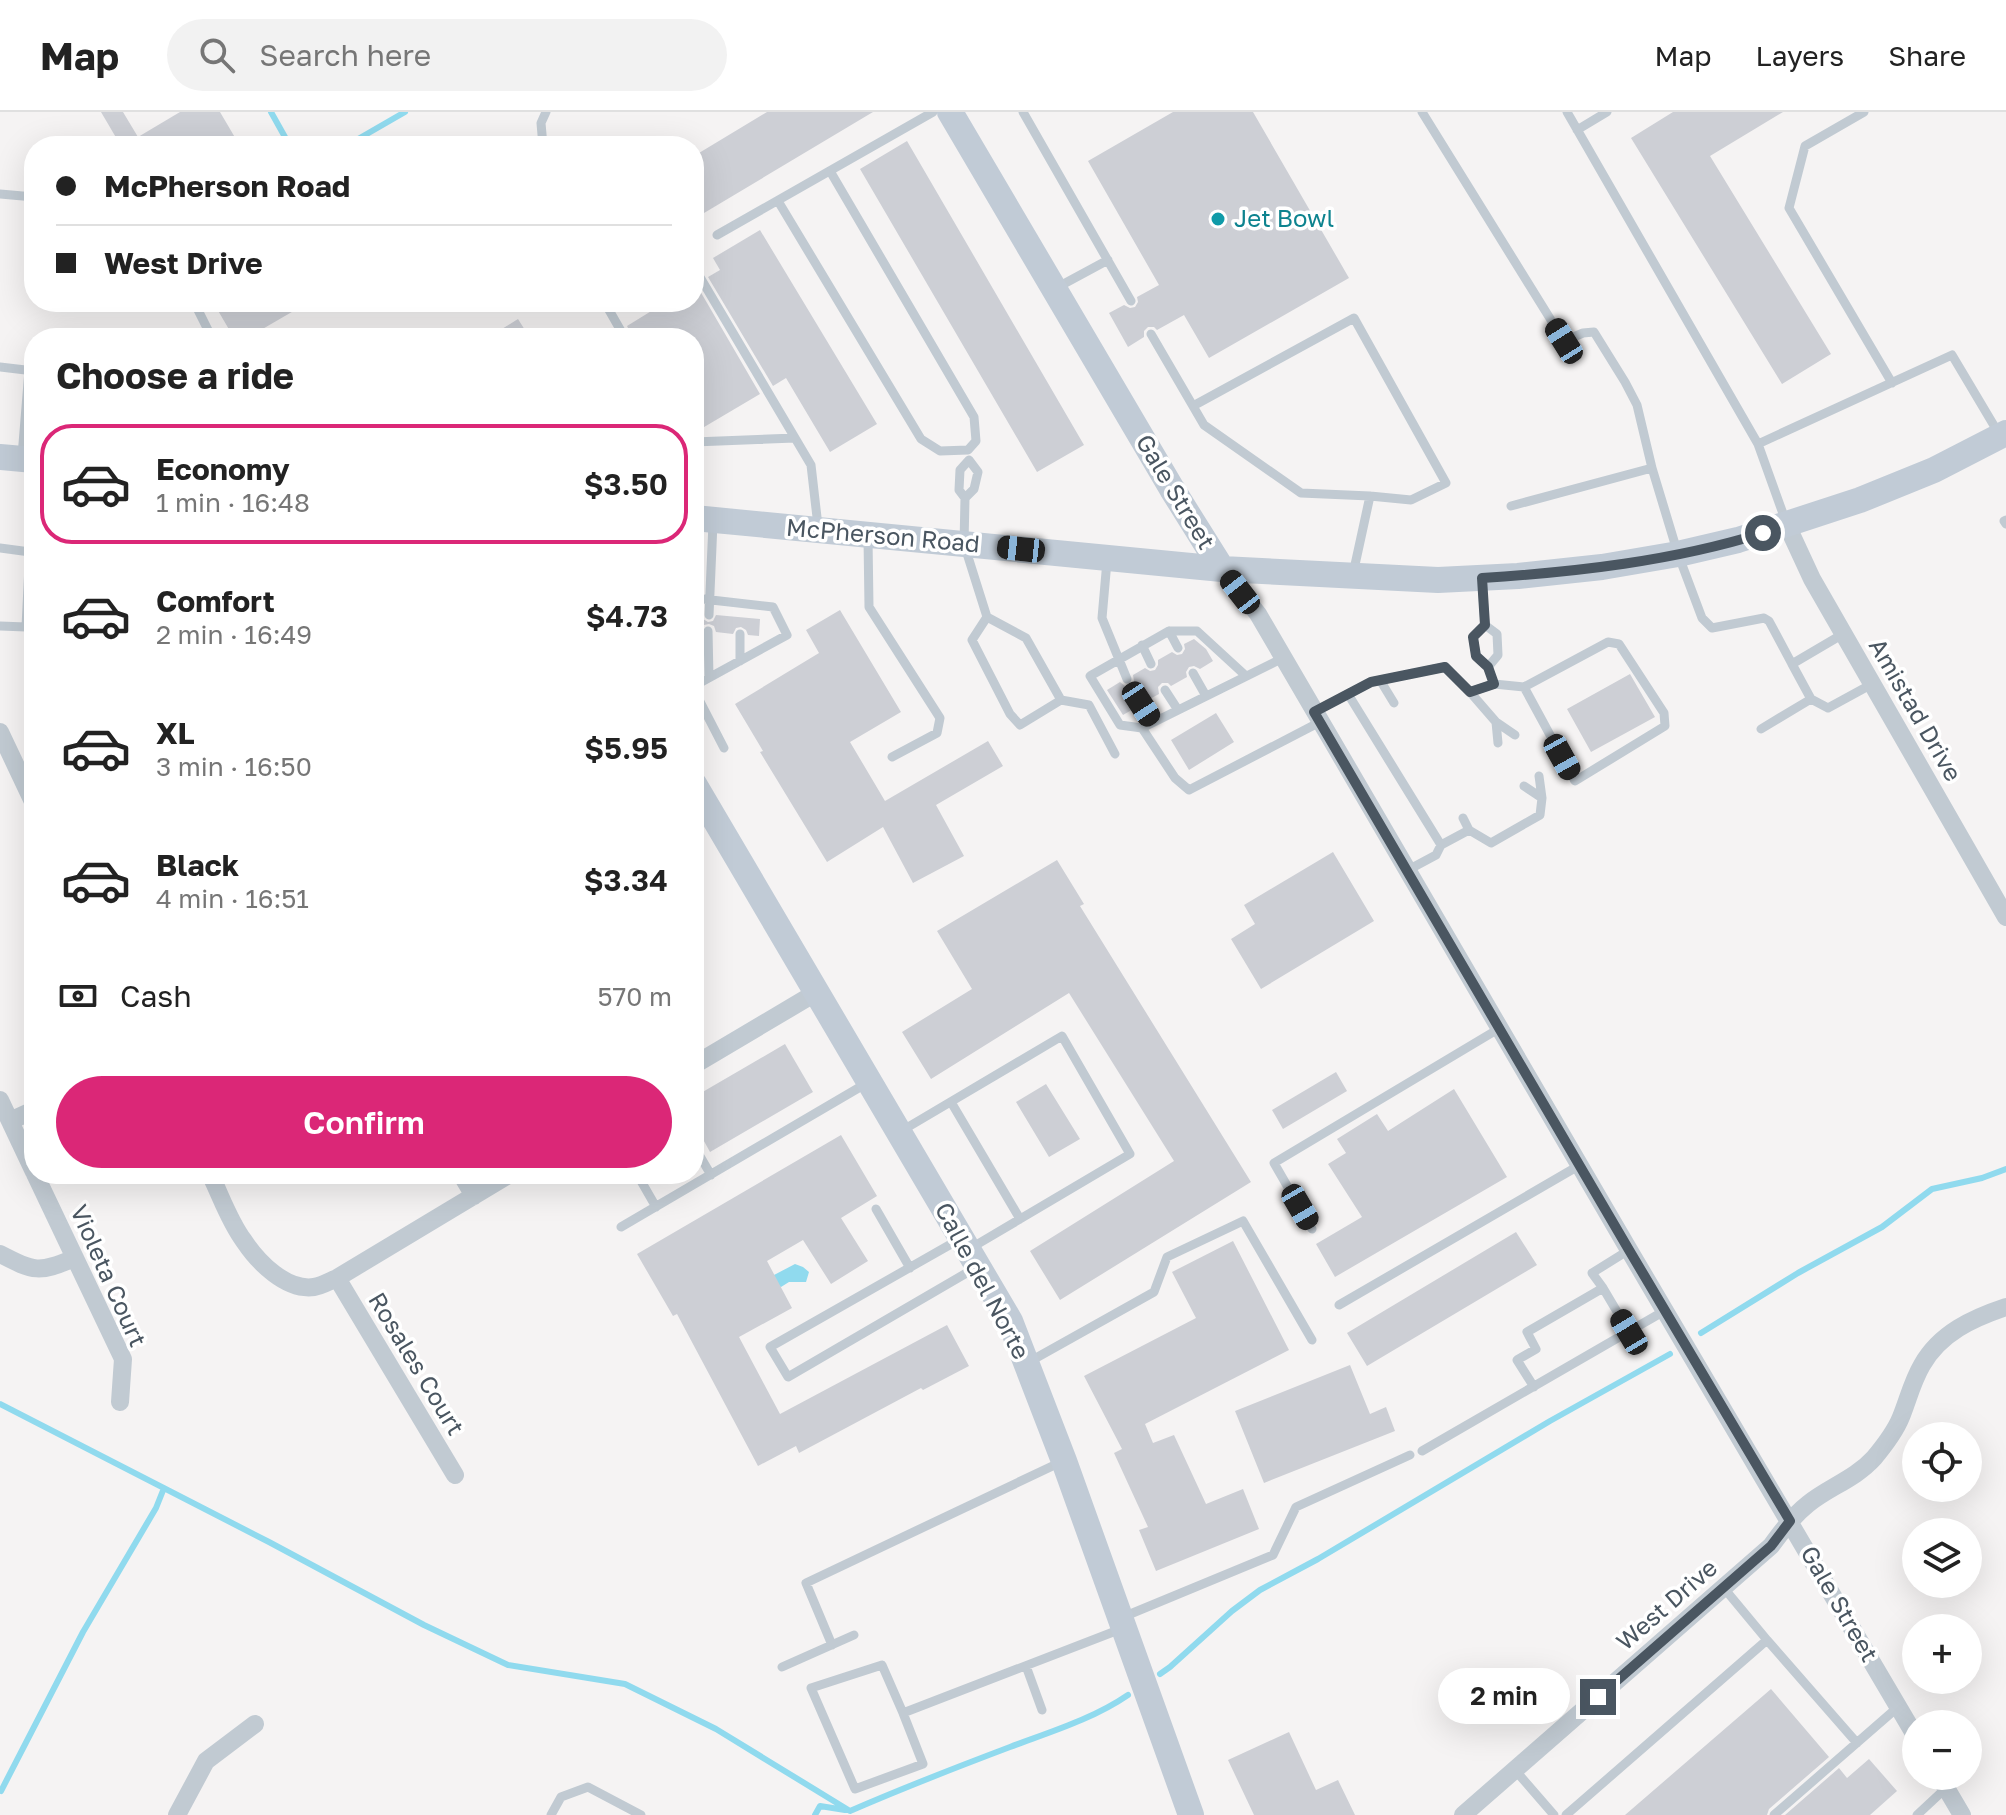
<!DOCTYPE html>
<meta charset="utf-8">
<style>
body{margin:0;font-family:"Golos Text",sans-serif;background:#f2f2f2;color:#222;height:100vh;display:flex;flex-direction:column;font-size:30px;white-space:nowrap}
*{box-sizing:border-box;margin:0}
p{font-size:26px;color:#767676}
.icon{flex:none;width:44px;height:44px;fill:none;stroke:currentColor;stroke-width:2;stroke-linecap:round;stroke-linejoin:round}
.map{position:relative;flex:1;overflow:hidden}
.sheet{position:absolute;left:24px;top:216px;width:680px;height:856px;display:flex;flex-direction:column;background:#fff;border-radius:32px;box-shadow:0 8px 32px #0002}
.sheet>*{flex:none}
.top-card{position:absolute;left:24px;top:24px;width:680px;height:176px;border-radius:32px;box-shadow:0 8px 32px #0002;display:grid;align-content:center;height:176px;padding:0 32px;background:#fff}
.tools{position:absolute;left:1902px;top:1310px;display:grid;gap:16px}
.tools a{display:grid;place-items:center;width:80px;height:80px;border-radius:50%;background:#fff;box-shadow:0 8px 32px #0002;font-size:40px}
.end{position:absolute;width:36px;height:36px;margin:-18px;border:10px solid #4a5661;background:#fff;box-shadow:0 0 0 4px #fff}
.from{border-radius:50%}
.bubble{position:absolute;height:56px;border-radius:28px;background:#fff;box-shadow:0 8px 32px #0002;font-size:26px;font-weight:600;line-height:56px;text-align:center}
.car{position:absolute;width:24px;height:48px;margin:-24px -12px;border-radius:10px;box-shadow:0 0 6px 2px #0007;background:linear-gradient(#222 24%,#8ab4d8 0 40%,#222 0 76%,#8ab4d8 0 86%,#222 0)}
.top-card b{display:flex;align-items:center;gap:28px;height:76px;font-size:30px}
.top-card b+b{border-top:2px solid #e0e0e0}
.top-card i{width:20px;height:20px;background:#222}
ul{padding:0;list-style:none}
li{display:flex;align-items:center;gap:24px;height:120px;margin:0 16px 12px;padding:0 16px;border:4px solid transparent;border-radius:32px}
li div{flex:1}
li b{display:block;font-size:30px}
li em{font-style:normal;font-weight:600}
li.current{border-color:#db2777}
li>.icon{width:72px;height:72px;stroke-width:1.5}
h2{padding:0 32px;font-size:36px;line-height:96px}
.pay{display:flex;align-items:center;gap:20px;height:88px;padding:0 32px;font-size:30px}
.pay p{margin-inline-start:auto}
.action{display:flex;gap:16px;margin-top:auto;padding:16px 32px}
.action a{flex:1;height:92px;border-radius:48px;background:#db2777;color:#fff;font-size:32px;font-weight:600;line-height:92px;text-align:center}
header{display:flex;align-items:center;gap:48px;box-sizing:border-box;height:112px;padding:0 40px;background:#fff;border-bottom:2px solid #e0e0e0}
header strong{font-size:38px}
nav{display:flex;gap:44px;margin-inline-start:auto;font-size:28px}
.search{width:560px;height:72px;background:#f2f2f2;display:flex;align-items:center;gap:20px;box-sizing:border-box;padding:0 28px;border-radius:44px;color:#767676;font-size:30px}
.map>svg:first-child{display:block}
.water{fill:#90daee}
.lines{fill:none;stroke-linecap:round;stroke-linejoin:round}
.stream{stroke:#90daee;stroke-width:6}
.building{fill:#cdcfd5}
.lane{stroke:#c1cad2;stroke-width:9}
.street{stroke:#c1cad2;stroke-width:18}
.secondary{stroke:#c1cbd6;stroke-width:26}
.route{stroke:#4a5661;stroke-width:10}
.culture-dot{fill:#0f9aa8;stroke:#fff;stroke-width:3}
.labels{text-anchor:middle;stroke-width:7;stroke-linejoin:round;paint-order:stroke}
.culture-label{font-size:24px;fill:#0d838f;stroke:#fff;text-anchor:start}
.street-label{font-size:24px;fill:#4a5661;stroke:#fff}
</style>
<header>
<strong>Map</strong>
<div class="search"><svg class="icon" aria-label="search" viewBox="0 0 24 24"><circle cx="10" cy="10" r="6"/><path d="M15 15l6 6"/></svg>Search here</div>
<nav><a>Map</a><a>Layers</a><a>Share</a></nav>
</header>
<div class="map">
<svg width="2006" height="1703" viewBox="0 0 2006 1703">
<rect width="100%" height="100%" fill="#f5f3f3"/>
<!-- water -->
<path class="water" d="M795,1152L803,1155L809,1160L806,1170H789L781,1175L774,1172V1163Z"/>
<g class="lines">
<!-- stream -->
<path class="stream" d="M271,0L290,34
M346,34L405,0
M1701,1221L1798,1161L1882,1115L1932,1077L1982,1066L2006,1057
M0,1292L269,1430L424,1513L508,1553L625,1572L716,1617L850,1699C903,1676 957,1655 1010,1635C1050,1620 1093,1607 1128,1583
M1160,1562L1170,1555L1232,1499L1260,1478L1318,1447L1550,1309L1670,1242
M1,1679L83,1520L156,1396L164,1376
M815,1703L820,1694L845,1698"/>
</g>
<!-- building -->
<path class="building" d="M101,0H123L138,25L180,0H220L240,34H121Z
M767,0H873L694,107V44Z
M1173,0H1253L1349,166L1209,246L1184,203L1157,218L1154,215H1148L1144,219V225L1128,235L1109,201L1124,193L1130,196L1135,195L1138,190L1137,185L1159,173L1088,49Z
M1673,0H1783L1710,44L1831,242L1782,272L1631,26Z
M907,29L1084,333L1037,360L860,57Z
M760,118L877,312L830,340L786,266L773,274L708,165L720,158L713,146Z
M696,172L760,282L694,321V226H633L627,214L666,190H694V173Z
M213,190H309L247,226H234Z
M518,207L530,226H487Z
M840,498L901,600L850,630L885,689L988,629L1003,654L936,693L964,744L913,771L883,715L827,750L760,640L763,639L735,592L819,541L806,518Z
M694,501L702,502L703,507L708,510L713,509L716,503L760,507L759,524L748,523L746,518L741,515L736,516L733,522L716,520L714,514L709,512L704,513L701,519L694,518Z
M1194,527L1206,537L1213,549L1200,557L1194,554L1189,555L1186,560L1187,565L1171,574L1168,571H1162L1158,575L1159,582L1148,588L1144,585H1138L1134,589L1135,596L1123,603L1107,578L1120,570L1125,574H1131L1134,569L1133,563L1145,556L1150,559L1155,558L1158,553V548L1172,540L1177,543L1182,542L1185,537L1184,532Z
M1630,562L1655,605L1591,640L1567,597Z
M1216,601L1234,630L1189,658L1171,628Z
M1333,740L1374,809L1261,877L1231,827L1255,812L1244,793Z
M1057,748L1084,792L1080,794L1251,1070L1060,1188L1030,1139L1174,1049L1069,881L931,967L902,920L972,877L937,819Z
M785,932L813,980L710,1040L694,1011V985Z
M1336,960L1347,979L1283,1017L1272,998Z
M1046,972L1080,1027L1049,1045L1016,990Z
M1454,977L1507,1065L1335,1165L1316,1132L1362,1105L1328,1052L1346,1041L1337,1027L1377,1002L1388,1019Z
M841,1023L877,1084L841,1106L868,1149L831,1172L803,1128L767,1149L792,1196L739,1225L780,1302L947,1213L969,1254L923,1278L921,1276L799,1341L796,1334L758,1354L677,1202L673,1204L637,1142Z
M1516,1120L1537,1153L1367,1254L1347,1221Z
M1233,1129L1289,1238L1145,1312L1153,1331L1174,1323L1206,1392L1243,1377L1259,1417L1156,1459L1139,1418L1148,1415L1114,1341L1122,1337L1084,1264L1196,1206L1172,1160Z
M1350,1253L1370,1302L1386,1295L1395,1319L1264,1371L1235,1299Z
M1771,1577L1829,1645L1769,1697L1767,1703H1625Z
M1289,1620L1316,1678L1338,1668L1355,1703H1254L1228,1648Z
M1869,1647L1897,1679L1870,1703H1785L1839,1656L1847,1666Z"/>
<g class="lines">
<!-- lane -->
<path class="lane" d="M1023,0L1131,189
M1422,0L1564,229L1583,221L1594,220L1625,270L1637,293L1652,356
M1567,0L1758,332L1786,410
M1864,0L1805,34L1789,96L1892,271
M1577,18L1607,0
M543,34L541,11L546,0
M0,82L34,85
M778,89L921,327L940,339L968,338L976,329L974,305L830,59
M717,123L933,0
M694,155L811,353L818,414
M1058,175L1108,148
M194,190L212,226
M606,190L605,191L625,226
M1151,222L1204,313L1301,381L1370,384L1411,388L1446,371L1354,206L1193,294
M0,255L34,259
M694,330L795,326
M1758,332L1952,243L1999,322
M22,344L29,258
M969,348L978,360L974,377L965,386L959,378L960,358Z
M965,386L964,432L987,505L1026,526L1061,588L1020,613L1010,602L972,528L987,505
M1511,394L1652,356L1678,442L1702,506L1712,516L1764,506L1769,509L1792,552
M2006,408L2004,409L2006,412
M868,426L869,495L940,606L937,621L892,645
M0,436L30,440
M1107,449L1102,506L1127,567
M1353,462L1370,384
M1482,469L1485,513
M694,486L773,495L787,523L694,574
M709,503L713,411
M1485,513L1497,522L1498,543L1488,555L1476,544L1473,525Z
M0,514L26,515L34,352
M708,519L709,566
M1169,519L1178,536
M740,522V549
M1843,522L1792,552L1811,587L1828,596L1872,572
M1142,533L1151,552
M1283,546L1142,616L1175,666L1189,678L1320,610
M1488,555L1494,572L1524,575L1608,530L1619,532L1664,601L1665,614L1575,669L1524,575
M1193,561L1206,584
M1380,568L1394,591
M694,578L724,636
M1165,578L1178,598
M1470,580L1496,610L1515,623
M1348,582L1441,733L1436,743L1408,758
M1061,588L1089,593L1115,642
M1141,592L1153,610
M1314,600L1371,570L1445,555L1470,580L1494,572
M1496,610L1498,631
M1142,616L1120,613L1090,564L1169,519H1197L1246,564
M1761,617L1811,587
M1524,674L1542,686
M1463,706L1469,718L1491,731L1540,703L1542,686L1539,664
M1441,733L1469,718
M951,990L1020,1107
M903,1018L1062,924L1130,1042L971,1136
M694,1034L711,1063
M637,1062L656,1095
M876,1097L910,1156
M621,1115L867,971
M1312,1117L1274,1051L1500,916
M960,1127L770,1235L788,1265L975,1156
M1603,1176L1629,1220
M1339,1193L1580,1053
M1027,1251L1154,1180L1167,1145L1243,1109L1312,1228
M1534,1275L1517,1248L1536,1237L1527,1220L1603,1176L1592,1161L1629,1138
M1422,1339L1666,1198
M1123,1505L1273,1443L1296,1395L1410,1343
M1767,1528L1857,1631
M832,1533L806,1471L1061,1350
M1026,1554L1042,1598
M782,1555L854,1523
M903,1601L923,1652L855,1677L811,1576L882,1553L903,1601L1121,1517
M1515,1658L1554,1703
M551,1703L561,1685L588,1675L641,1703
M1566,1703L1767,1528L1723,1475
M1774,1703L1898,1595
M1917,1703L1946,1676"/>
<!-- street -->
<path class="street" d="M1787,413L1812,467L2006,805
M1222,457L1258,502L1629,1138L1916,1625
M0,620L34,692
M694,953L817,880
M0,988L34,1060
M10,1009L34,998
M35,1062L123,1247L120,1290
M210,1062C221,1084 229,1109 244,1129C258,1150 286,1179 314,1175C321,1174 330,1169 337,1166L510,1062
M461,1062L474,1084
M0,1142C35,1160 38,1161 75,1146
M337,1166L455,1363
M1939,1664L1962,1703
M177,1703L206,1649L255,1612
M1463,1703L1771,1434C1782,1419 1793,1404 1808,1392C1829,1375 1855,1367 1874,1346C1884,1334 1895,1320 1901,1305C1908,1288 1912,1270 1922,1253C1940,1221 1973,1206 2006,1195"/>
<!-- secondary -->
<path class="secondary" d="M950,0L1172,377L1222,457
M0,345L34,348
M694,406L1222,457L1438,468L1518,464L1602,455L1678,442L1738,428L1860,388L1934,358L2006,321
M694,672L1010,1209L1064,1349L1191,1703"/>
</g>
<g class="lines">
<!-- route -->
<path class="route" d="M1598,1585L1771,1434L1790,1409L1629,1138L1314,600L1371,570L1445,555L1470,580L1494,572L1488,555L1476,544L1473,525L1485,513L1482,466C1576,460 1673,449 1763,421"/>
</g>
<!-- markers -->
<circle class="culture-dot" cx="1218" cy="107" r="8"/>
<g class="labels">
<!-- culture labels -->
<g class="culture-label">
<text x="1234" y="115">Jet Bowl</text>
</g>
<!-- street labels -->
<g class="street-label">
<text transform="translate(1175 380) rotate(59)" y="8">Gale Street</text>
<text transform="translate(883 424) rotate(5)" y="8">McPherson Road</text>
<text transform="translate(1915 598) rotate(60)" y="8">Amistad Drive</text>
<text transform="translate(108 1164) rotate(66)" y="8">Violeta Court</text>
<text transform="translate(982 1169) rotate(62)" y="8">Calle del Norte</text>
<text transform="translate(416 1252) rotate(59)" y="8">Rosales Court</text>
<text transform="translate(1839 1492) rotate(60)" y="8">Gale Street</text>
<text transform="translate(1667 1493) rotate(-41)" y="8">West Drive</text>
</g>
</g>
</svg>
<div class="tools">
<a><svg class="icon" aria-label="locate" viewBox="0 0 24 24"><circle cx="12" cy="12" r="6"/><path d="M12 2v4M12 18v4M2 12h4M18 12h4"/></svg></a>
<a><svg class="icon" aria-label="layers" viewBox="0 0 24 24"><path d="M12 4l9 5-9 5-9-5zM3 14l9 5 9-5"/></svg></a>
<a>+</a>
<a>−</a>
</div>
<i class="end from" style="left:1763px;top:421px"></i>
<i class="end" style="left:1598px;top:1585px"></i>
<div class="bubble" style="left:1438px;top:1556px;width:132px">2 min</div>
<i class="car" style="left:1564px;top:229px;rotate:328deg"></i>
<i class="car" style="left:1021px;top:437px;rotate:276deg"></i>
<i class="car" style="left:1240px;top:480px;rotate:322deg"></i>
<i class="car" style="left:1141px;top:592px;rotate:147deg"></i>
<i class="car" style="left:1562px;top:645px;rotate:151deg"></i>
<i class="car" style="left:1300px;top:1095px;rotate:150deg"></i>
<i class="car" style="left:1629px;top:1220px;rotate:329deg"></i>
<div class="top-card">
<b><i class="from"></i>McPherson Road</b>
<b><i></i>West Drive</b>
</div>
<section class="sheet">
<h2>Choose a ride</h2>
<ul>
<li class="current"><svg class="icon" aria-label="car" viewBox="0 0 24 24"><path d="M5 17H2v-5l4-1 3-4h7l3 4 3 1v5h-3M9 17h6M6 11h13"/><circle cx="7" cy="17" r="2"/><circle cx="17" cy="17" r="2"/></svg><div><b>Economy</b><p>1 min · 16:48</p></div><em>$3.50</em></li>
<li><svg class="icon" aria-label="car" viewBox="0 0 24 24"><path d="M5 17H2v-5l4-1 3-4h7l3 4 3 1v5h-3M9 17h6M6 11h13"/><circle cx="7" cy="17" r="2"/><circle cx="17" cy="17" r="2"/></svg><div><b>Comfort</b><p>2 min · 16:49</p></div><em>$4.73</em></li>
<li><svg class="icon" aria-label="car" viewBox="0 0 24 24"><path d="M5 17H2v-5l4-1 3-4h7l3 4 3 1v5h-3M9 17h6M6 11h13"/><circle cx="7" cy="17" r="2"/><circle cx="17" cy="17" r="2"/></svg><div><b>XL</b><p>3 min · 16:50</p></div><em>$5.95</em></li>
<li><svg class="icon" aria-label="car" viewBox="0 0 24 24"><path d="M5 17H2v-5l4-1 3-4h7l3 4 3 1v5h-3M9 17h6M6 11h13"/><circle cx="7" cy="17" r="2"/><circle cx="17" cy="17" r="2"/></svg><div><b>Black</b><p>4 min · 16:51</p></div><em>$3.34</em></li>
</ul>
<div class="pay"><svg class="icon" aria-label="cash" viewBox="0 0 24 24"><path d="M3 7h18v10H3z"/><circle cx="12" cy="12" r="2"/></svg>Cash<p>570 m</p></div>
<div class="action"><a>Confirm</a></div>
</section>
</div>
